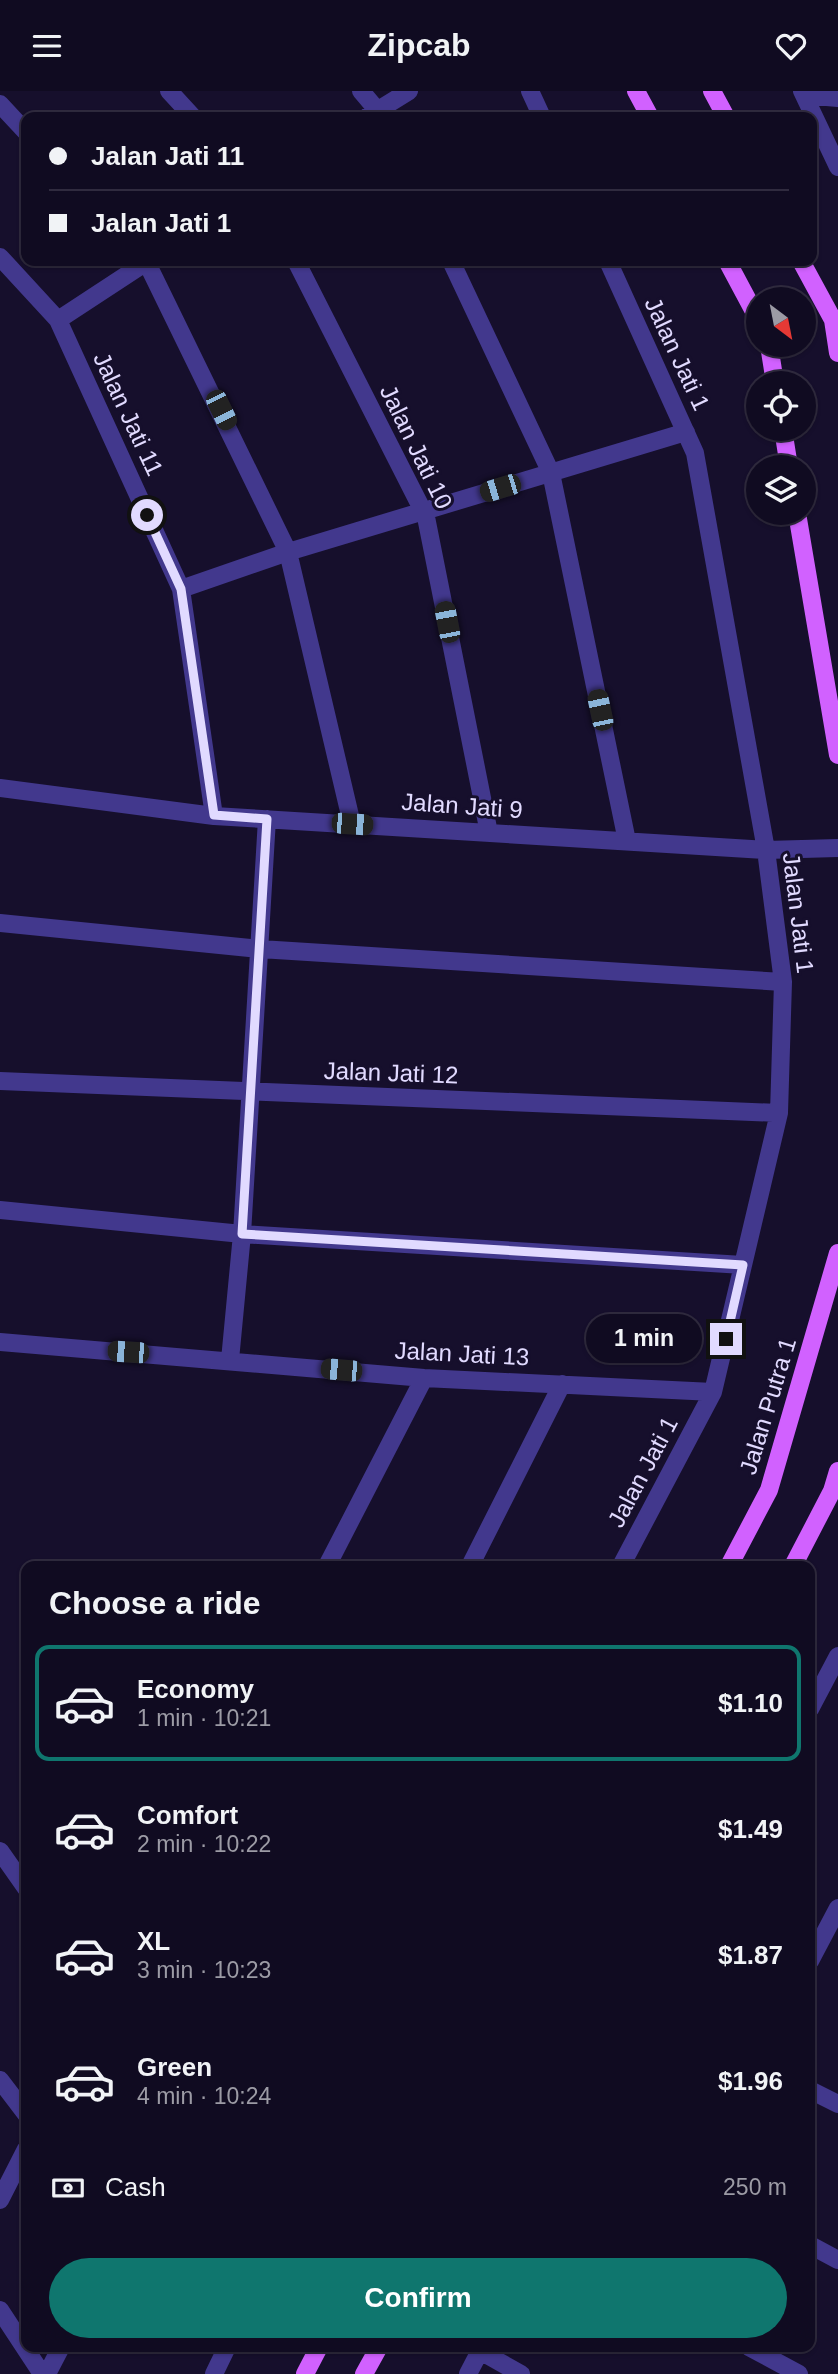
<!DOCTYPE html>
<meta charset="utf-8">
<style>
body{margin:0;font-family:Helvetica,sans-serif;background:#19142a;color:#f1f3f6;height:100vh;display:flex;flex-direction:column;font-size:26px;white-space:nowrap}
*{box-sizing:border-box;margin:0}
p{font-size:23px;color:#9c9ba5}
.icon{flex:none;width:38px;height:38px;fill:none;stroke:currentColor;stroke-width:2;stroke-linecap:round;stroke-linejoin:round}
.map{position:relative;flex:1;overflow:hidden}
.panel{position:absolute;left:21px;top:1470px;width:794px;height:791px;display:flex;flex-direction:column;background:#100b21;border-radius:14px;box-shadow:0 2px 5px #0004,0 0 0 2px #302b3f}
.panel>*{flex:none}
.guide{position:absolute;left:21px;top:21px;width:796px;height:154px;border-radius:14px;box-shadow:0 2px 5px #0004,0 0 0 2px #302b3f;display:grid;align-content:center;height:154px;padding:0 28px;background:#100b21}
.needle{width:46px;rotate:148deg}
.tools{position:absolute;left:746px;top:196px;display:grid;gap:14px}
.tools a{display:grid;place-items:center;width:70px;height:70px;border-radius:50%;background:#100b21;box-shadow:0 2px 5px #0004,0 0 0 2px #302b3f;font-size:35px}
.end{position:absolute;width:32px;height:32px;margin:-16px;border:9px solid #e1daff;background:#111;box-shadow:0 0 0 4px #111}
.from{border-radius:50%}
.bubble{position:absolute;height:49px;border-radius:24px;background:#100b21;box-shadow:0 2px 5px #0004,0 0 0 2px #302b3f;font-size:23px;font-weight:800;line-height:49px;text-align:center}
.car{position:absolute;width:21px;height:42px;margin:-21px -10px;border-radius:9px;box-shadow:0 0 5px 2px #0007;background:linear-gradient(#222 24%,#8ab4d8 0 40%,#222 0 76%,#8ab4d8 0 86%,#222 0)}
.guide b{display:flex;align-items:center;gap:24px;height:66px;font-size:26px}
.guide b+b{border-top:2px solid #302b3f}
.guide i{width:18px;height:18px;background:#f1f3f6}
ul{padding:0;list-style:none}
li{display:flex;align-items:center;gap:21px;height:116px;margin:0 14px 10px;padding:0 14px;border:4px solid transparent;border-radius:14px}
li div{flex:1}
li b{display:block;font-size:26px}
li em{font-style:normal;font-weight:800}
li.current{border-color:#0f766e}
li>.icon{width:63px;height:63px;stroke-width:1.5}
h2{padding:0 28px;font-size:32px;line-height:84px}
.pay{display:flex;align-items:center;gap:18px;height:77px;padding:0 28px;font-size:26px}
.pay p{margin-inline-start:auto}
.cta{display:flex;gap:14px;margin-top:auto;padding:14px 28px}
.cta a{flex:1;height:80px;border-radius:42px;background:#0f766e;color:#fff;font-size:28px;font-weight:800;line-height:80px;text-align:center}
header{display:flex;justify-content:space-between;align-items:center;height:91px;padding:0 28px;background:#100b21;font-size:32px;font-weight:800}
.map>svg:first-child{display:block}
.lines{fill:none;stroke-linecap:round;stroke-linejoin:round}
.minor{stroke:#42388d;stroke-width:18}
.major{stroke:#d161ff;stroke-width:18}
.route{stroke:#e1daff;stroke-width:9}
.labels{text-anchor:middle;stroke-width:6;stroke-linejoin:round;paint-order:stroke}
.street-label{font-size:24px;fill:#e1daff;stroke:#160f2c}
</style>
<header><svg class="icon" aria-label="menu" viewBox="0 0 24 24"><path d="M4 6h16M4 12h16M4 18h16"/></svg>Zipcab<svg class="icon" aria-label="heart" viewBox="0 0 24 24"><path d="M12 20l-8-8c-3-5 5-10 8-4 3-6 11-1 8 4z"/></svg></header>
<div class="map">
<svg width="838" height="2283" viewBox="0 0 838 2283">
<rect width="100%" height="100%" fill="#160f2c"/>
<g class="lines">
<!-- minor -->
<path class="minor" d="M169,0L193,26
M361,0L383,26
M530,0L542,26
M802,0L838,76
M804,4L838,7
M0,13L26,41
M367,26L409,0
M0,166L58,229L181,498L214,725
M146,170L288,461L352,733
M296,170L426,426L489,742
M451,170L551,382L627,750
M608,170L695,362L766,759L783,891L779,1022L713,1301L621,1475
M58,229L148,170
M181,498L288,461L686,341
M0,697L214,725L766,759L838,757
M0,832L260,858L783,891
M0,990L779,1022
M0,1119L242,1143L743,1174
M0,1251L424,1287L713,1301
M230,1269L242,1143L267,728
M327,1475L424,1287
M470,1475L562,1293
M810,1618L838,1565
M0,1760L26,1797
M810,1870L838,1817
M0,1989L26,2023
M810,1999L838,2013
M0,2109L26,2058
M810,2154L838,2169
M0,2219L42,2283
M749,2256L799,2283
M480,2260L521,2283
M47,2283L61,2256
M214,2283L227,2256
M468,2283L482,2256"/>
<!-- major -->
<path class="major" d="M636,0L650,26
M712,0L726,26
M727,170L758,228
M801,170L833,229L838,262
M769,254L775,292
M783,338L789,376
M797,422L838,664
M729,1475L769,1399L838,1162
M793,1475L832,1400L838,1380
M305,2283L319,2256
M364,2283L379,2256"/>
</g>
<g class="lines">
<!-- route -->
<path class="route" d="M147,424L181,498L214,724L267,728L242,1143L743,1174L726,1248"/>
</g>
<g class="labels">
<!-- street labels -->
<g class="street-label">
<text transform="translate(677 263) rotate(65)" y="8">Jalan Jati 1</text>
<text transform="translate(128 323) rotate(65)" y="8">Jalan Jati 11</text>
<text transform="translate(416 356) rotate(64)" y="8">Jalan Jati 10</text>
<text transform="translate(462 715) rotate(4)" y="8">Jalan Jati 9</text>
<text transform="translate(798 822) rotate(83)" y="8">Jalan Jati 1</text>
<text transform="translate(391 982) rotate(2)" y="8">Jalan Jati 12</text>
<text transform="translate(462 1263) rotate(3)" y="8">Jalan Jati 13</text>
<text transform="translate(768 1315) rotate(-73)" y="8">Jalan Putra 1</text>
<text transform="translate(643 1381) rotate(-62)" y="8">Jalan Jati 1</text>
</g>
</g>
</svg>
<div class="tools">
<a><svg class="needle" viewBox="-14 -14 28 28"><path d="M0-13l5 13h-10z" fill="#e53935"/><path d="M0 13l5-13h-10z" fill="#9c9ba5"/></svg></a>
<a><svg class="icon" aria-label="locate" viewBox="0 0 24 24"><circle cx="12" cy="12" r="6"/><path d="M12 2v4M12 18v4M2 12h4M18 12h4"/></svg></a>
<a><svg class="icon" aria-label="layers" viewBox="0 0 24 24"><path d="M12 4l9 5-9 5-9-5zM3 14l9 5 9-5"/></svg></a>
</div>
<i class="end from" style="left:147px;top:424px"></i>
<i class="end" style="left:726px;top:1248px"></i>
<div class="bubble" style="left:586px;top:1223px;width:116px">1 min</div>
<i class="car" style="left:221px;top:319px;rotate:154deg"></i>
<i class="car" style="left:500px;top:397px;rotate:253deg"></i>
<i class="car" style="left:447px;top:531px;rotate:349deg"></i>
<i class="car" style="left:600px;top:619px;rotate:348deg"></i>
<i class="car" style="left:352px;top:733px;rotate:94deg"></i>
<i class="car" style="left:128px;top:1261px;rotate:274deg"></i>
<i class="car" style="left:341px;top:1279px;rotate:275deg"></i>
<div class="guide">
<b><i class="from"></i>Jalan Jati 11</b>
<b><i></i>Jalan Jati 1</b>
</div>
<section class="panel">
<h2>Choose a ride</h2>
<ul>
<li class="current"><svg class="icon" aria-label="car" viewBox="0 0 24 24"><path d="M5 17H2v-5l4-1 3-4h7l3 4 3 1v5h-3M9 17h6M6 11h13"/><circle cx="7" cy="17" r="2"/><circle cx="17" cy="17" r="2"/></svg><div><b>Economy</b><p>1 min · 10:21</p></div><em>$1.10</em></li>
<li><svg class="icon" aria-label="car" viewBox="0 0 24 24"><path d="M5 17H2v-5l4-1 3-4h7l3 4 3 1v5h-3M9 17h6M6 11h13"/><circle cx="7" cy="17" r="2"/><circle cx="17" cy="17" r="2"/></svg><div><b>Comfort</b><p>2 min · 10:22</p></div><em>$1.49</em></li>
<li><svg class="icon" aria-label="car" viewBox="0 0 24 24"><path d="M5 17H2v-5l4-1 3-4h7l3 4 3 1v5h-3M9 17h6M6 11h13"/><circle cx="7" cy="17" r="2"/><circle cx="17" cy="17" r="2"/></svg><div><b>XL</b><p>3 min · 10:23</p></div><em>$1.87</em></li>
<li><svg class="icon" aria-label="car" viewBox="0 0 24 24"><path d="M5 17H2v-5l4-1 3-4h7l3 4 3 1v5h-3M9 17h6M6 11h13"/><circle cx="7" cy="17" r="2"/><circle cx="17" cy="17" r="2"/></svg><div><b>Green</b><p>4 min · 10:24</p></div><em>$1.96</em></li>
</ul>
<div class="pay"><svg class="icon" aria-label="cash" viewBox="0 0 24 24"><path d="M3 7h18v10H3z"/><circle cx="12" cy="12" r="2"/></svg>Cash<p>250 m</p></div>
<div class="cta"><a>Confirm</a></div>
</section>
</div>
